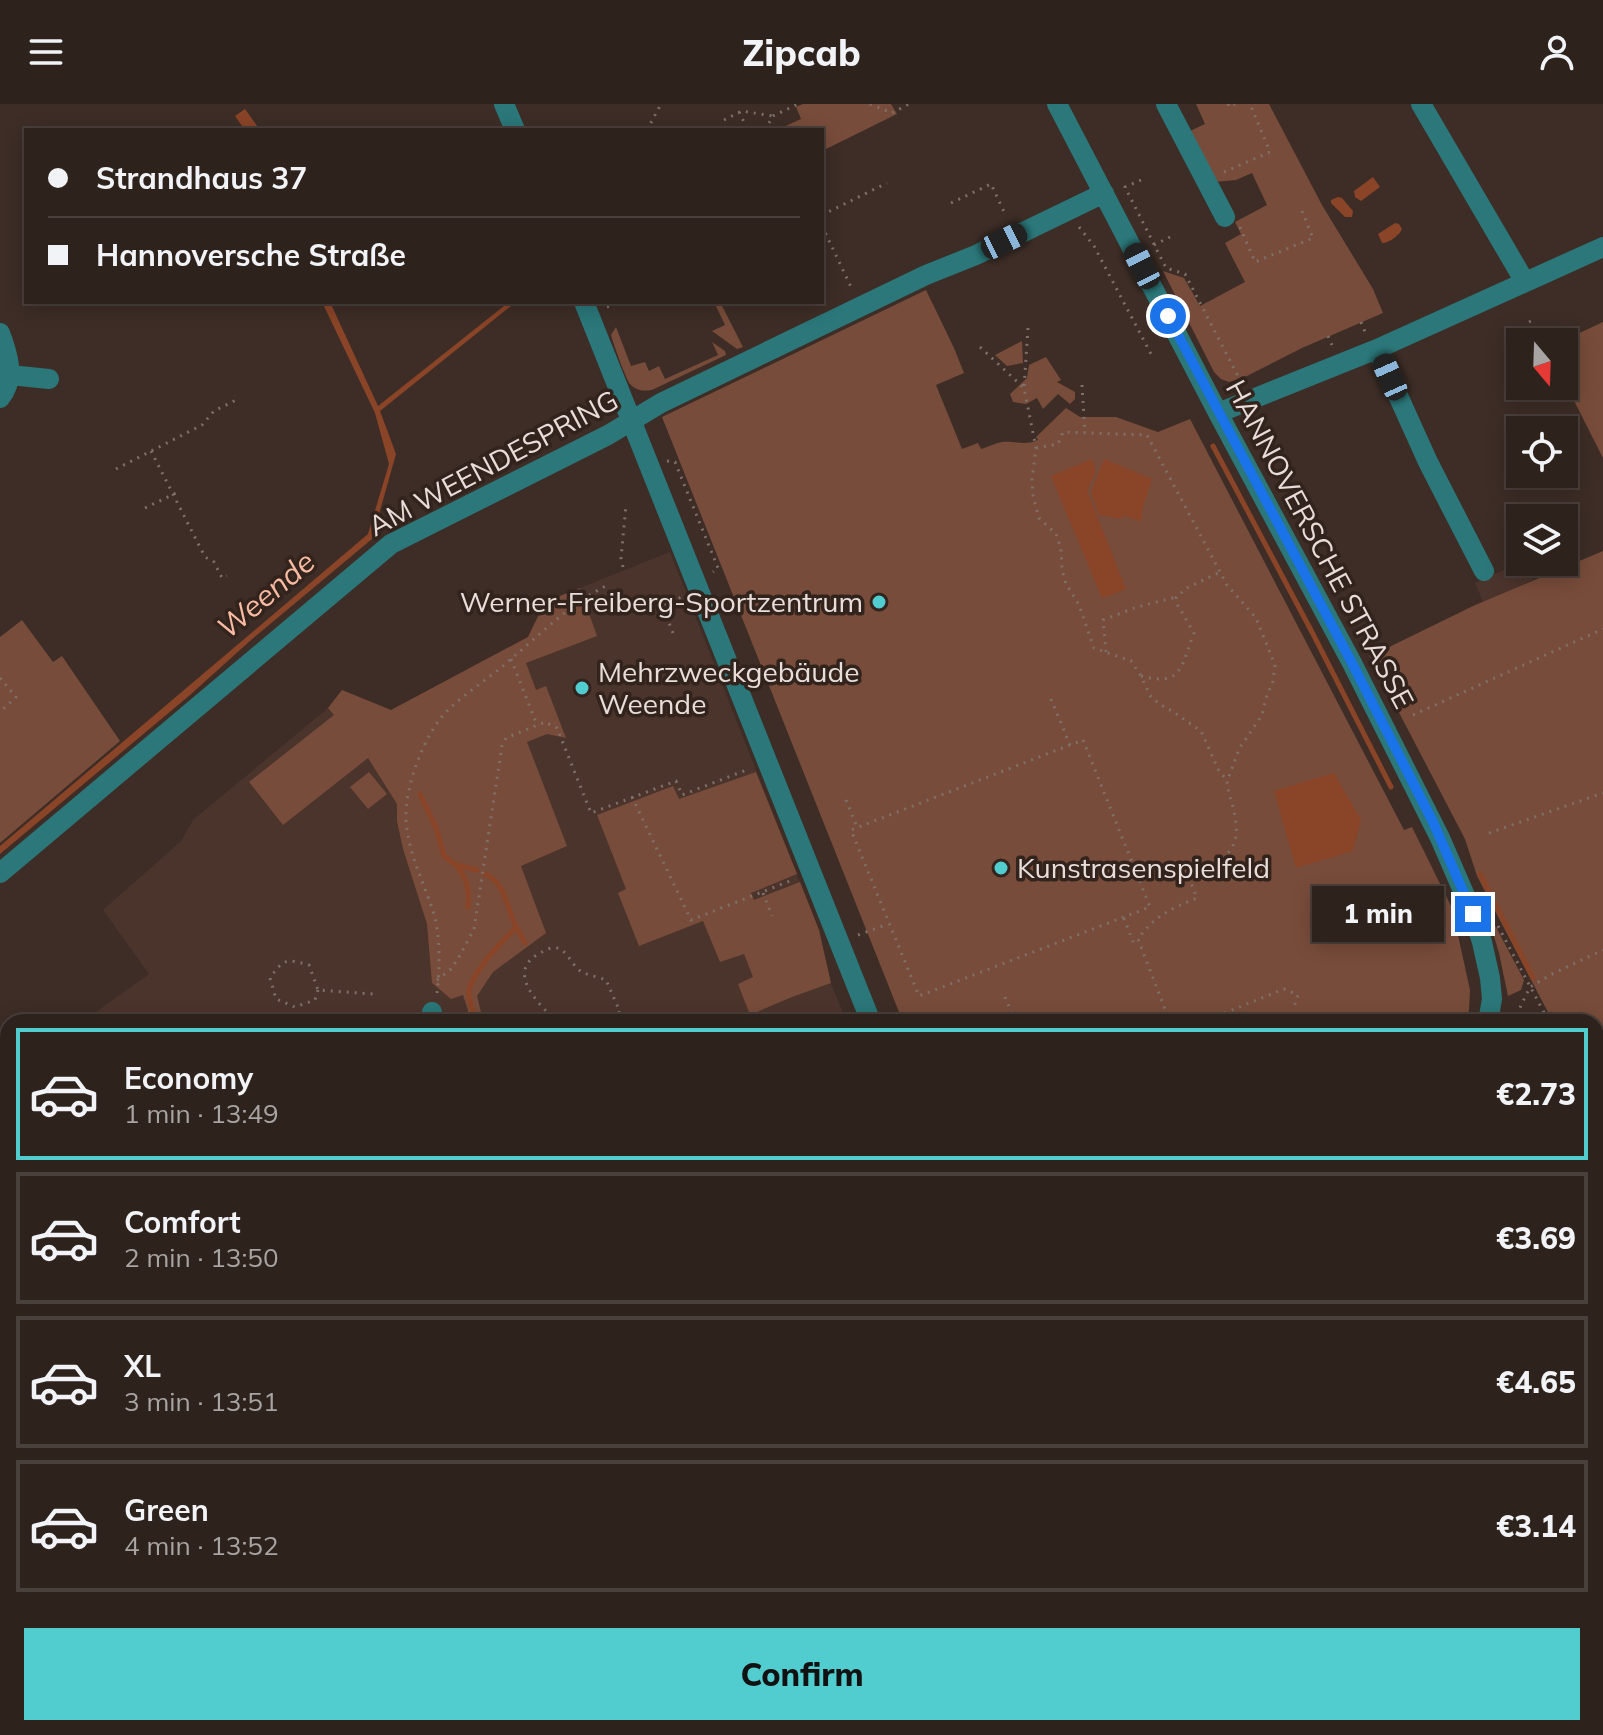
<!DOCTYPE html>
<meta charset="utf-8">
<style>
body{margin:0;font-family:Mulish,sans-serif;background:#362a25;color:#f1f3f6;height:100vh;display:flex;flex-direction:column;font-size:30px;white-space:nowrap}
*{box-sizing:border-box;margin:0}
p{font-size:26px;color:#a7a4a3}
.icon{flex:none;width:44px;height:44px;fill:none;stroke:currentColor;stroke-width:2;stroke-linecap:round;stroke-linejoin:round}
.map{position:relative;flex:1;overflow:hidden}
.drawer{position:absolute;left:0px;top:910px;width:1604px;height:722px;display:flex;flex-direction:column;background:#2e221c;border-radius:24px 24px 0 0;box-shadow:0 4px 20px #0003,0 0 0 2px #493f3b}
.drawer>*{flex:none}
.top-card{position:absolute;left:24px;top:24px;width:800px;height:176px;border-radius:0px;box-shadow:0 4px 20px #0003,0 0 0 2px #493f3b;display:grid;align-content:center;height:176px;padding:0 24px;background:#2e221c}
.needle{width:52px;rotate:161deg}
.tools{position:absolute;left:1506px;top:224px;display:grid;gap:16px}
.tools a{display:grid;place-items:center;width:72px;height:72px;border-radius:0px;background:#2e221c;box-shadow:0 4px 20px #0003,0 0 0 2px #493f3b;font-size:40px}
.end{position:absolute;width:36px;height:36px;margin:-18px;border:10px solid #1a73e8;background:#fff;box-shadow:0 0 0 4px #fff}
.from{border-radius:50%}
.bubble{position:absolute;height:56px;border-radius:0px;background:#2e221c;box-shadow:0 4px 20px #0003,0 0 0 2px #493f3b;font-size:26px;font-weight:800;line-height:56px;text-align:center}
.car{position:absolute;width:24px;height:48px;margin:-24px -12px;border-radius:10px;box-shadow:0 0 6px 2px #0007;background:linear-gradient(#222 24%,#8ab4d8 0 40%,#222 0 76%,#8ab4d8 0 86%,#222 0)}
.top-card b{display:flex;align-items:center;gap:28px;height:76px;font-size:30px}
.top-card b+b{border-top:2px solid #493f3b}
.top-card i{width:20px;height:20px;background:#f1f3f6}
ul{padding:14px 0 0;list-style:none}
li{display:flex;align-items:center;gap:24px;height:132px;margin:0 16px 12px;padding:0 8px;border:4px solid #493f3b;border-radius:0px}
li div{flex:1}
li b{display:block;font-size:30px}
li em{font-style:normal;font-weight:800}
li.on{border-color:#52cdcf}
li>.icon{width:72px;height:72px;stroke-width:1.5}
.primary-button{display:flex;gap:16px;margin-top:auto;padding:16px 24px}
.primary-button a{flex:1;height:92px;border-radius:0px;background:#52cdcf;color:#111;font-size:32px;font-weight:800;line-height:92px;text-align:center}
header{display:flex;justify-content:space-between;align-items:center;height:104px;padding:0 24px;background:#2e221c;font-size:36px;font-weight:800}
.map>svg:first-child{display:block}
.built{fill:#4b342c}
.green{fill:#784c3a}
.water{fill:#8a4427}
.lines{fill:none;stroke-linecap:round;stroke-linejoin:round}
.stream{stroke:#8a4427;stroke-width:5}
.path{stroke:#7e6f6a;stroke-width:3;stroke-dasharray:2 6;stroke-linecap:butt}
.minor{stroke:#2b7779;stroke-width:20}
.route{stroke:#1a73e8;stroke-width:10}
.poi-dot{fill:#52cdcf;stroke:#32231d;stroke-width:3}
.labels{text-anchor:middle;stroke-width:7;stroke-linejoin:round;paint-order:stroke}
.street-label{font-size:28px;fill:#e8ddd9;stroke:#32231d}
.poi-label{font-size:28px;fill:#e8ddd9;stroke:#32231d;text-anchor:start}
.water-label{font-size:30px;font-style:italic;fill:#f9baa2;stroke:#32231d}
</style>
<header><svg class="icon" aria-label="menu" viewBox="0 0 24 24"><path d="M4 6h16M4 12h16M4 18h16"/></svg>Zipcab<svg class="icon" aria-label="person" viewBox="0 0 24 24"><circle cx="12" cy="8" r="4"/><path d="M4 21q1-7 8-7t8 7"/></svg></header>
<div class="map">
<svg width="1603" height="1631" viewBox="0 0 1603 1631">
<rect width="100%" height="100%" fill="#3d2d26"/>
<!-- built -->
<path class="built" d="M670,448L819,826L829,875L847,918H82L149,870L103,806L181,737L193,716L328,604L342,586L391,606L528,533L545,498Z
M1521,458H1526L1533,476L1483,498L1475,479Z"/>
<!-- green -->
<path class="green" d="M803,0H891L897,10L822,47V26H777L801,15L796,3Z
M1196,0H1269L1322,101L1373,185L1383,209L1302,244L1241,275L1229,278L1221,275L1214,268L1163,167L1184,174L1200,202L1245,178L1225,139L1241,130L1235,118L1267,101L1252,69L1236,76L1214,78L1190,27L1205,20Z
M926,186L954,244L964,269L936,281L962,345L978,339L981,345C988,343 995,339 1002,338C1015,337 1025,342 1038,336L1036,333L1066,304L1080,313H1116L1158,328L1190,315L1404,726L1412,723L1452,804L1470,886L1469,906L1465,918H903L662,313Z
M714,198H720L743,243L737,245L712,227L725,221Z
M1603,218V354L1564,277V238H1560Z
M616,223L631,262L645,258L649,267L659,262L665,275L718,251L712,238L725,247L726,251L654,285C646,288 636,287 630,280C625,273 614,241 611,231Z
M1022,237L1023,259L1007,262L995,251Z
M1046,253L1061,276L1057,278L1075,288V295L1070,300L1058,290L1043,305L1037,294L1026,300L1013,298L1010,290L1027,274L1029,261Z
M1603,447V973L1598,964H1596V918H1553L1477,772L1465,735L1369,551L1379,548L1473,502Z
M580,484L597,532L526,559L536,586L546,582L566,634L547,630L527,638L567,742L521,762L546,829L493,868L477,892L482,912L477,918H465L468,906L463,891L451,895L432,879L427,820L403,745L397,717V700L368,654L283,721L249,678L334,611L328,604L342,586L391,606L528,533L545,498Z
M22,516L53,558L62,552L120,637L0,739V533Z
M369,668L387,690L368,705L350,683Z
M756,668L797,770L751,789L754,796L800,778L819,826L831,879L792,893L750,911L738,880L753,873L744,850L720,858L703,817L639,842L618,789L626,785L597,711L673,682L679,695Z
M1488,808L1524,876L1521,886L1508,892L1499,849L1487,809Z
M1596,1069L1603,1082V1239L1596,1226Z
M1126,1624H1160L1165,1631H1128Z"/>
<!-- water -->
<path class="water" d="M245,5L260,26H245L235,12Z
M1373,73L1380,83L1361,97L1355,93L1354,87Z
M1338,93L1342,94L1353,107L1352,113H1345L1331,99V96Z
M1395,119L1399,120L1402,125C1400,131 1389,139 1382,139L1378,130Z
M322,198H330L378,302L509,198H516L380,307L396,350L372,435L251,536L190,591L0,750V742L368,430L389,360L375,309Z
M1092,355L1096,366L1087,387L1126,485L1102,494L1051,372Z
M1104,355L1152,375L1143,402L1141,418L1123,411L1122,415L1099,411L1091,388Z
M1334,669L1361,716L1353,747L1296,764L1274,687Z"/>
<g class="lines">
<!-- stream -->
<path class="stream" d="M1213,342L1313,530L1391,683
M420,690L436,724L444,752L456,761L477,766
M456,761C467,775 470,785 468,803
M485,770C505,778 507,804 515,821C518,827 522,833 525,839
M1480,770L1533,874
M471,918C477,904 467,899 469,887C473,866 502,838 516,823
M1596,1077L1603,1090
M308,1624L313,1631"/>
<!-- path -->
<path class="path" d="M870,0L892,9L909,0
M1228,0L1229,3L1235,0
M739,8L748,26
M724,16L742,7L773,12
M647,26L661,0
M765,26L773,12L798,0
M1224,68L1270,48L1250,0
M1141,76L1125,83L1166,164L1185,170L1240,276L1239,279
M951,99L991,80L1006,112
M822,111L887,79
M822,122L852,185
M1079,123L1094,142L1151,250
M1240,123L1255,158L1313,134L1300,102
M1154,141L1170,133
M607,203L619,198
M1361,218L1365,228
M1529,218L1535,215
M1028,224L1024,284L1036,344L1032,376L1033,392L1039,414L1056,430L1061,444L1062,466L1066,480L1079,501L1094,544L1131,557L1141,572L1151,593L1161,601L1172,607L1201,627L1219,667L1227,676C1228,691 1235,705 1236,720C1240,751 1212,763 1189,774L1197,794C1172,804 1153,813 1138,835L1170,918
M1328,232L1332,241
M980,243L1024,284
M1082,281L1085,329
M1036,344L1058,340L1063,328L1147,331L1227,481L1256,514L1275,561L1273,577L1266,594L1262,611L1239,645L1228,675
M151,347L205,453L214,458L222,474L227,472
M667,357L675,358L718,464L713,468
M116,365L202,321L214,307L236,296L234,292
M145,404L176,389
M623,463L621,454L626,401
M673,529L662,501L682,493
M1106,548L1103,516L1137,503L1176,493
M511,555L537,621
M1141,572C1183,583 1181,562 1194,529L1177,500L1176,493L1187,484L1220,468
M0,574L16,593L0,608
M1051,595L1070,641
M1413,611L1603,525
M1083,636L1150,803L919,892L851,726Z
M632,693L691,816L795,775
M846,696L857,723
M1489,729L1603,689
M763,789L772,812
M1124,814L1135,843
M1498,822L1549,918
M858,831L888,820
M437,876L450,866L458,855L474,825L502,642L506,634L545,618L557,624L591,709L676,677L682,691L749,665
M318,886L315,896L295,903L276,895L270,874C284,854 286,855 309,861L318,886L373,890
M437,889C440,863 441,829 432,804C422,775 408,747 406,716C404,684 425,627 449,605C468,587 491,573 511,555C542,529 572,498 608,481
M1005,893L1015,918
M557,918C539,900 503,867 542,848C547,845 554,842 560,845C569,850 573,863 582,868C590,872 599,873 606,876L620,908L592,918
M1202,918L1284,885L1298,891L1293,906
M1513,918L1530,883L1554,869L1603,846
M1596,995L1603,993
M1596,1010L1603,1023
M1596,1218L1603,1230
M1596,1418L1603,1425
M1147,1624L1152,1631
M1214,1628L1215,1631
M1236,1631L1250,1626V1624"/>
<!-- minor -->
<path class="minor" d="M504,0L515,26
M1057,0L1218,309L1352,559L1440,734L1473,810L1482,838L1490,874L1492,895L1488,918
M1166,0L1225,113
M1421,0L1525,178
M584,198L871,918
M0,229C8,250 16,275 0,294
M1377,245L1428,358L1484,467
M10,271L49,275
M1218,309L1377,245L1603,143
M0,769L391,440L608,331L661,299L926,171L976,151L1104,89
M432,908L433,918
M0,935L8,947
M1596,1049L1603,1062
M1596,1445L1603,1452
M410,1624L415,1631
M756,1624L759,1631
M855,1624L857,1631
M1367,1624L1369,1631
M1460,1624L1462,1631
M1554,1624L1569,1631
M1583,1624L1585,1631
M549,1631L550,1624
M700,1631L720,1624
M1073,1631L1077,1630"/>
</g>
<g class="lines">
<!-- route -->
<path class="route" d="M1168,212L1352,559L1433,718L1473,810"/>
</g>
<!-- markers -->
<g class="poi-dot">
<circle cx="879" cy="498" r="8"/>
<circle cx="582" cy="584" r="8"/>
<circle cx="1001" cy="764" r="8"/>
</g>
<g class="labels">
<!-- street labels -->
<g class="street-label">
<text transform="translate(493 359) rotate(-28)" y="10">AM WEENDESPRING</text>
<text transform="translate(1320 440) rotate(62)" y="10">HANNOVERSCHE STRASSE</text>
</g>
<!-- poi labels -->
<g class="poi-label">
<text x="863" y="508" text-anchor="end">Werner-Freiberg-Sportzentrum</text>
<text x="598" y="578">Mehrzweckgebäude<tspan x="598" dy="32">Weende</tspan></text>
<text x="1017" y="774">Kunstrasenspielfeld</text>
</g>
<!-- water labels -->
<g class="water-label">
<text transform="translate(266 491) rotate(-40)" y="10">Weende</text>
</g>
</g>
</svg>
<div class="tools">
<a><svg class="needle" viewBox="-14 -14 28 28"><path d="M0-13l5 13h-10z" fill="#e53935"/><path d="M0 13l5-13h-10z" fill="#a7a4a3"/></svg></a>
<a><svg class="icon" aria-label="locate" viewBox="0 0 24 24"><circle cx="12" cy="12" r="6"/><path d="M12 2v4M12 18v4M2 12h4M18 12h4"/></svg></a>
<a><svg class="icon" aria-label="layers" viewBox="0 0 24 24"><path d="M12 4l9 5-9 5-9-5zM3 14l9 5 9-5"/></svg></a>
</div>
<i class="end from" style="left:1168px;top:212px"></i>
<i class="end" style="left:1473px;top:810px"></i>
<div class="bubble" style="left:1312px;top:782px;width:132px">1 min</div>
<i class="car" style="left:1004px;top:137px;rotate:64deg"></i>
<i class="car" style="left:1142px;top:162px;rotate:333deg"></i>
<i class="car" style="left:1390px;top:273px;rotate:336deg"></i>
<div class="top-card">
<b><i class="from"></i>Strandhaus 37</b>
<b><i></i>Hannoversche Straße</b>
</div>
<section class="drawer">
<ul>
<li class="on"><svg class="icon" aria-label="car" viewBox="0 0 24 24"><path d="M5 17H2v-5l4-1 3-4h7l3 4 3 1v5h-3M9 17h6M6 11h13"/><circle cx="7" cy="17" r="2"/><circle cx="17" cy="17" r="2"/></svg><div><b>Economy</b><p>1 min · 13:49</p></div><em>€2.73</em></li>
<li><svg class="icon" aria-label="car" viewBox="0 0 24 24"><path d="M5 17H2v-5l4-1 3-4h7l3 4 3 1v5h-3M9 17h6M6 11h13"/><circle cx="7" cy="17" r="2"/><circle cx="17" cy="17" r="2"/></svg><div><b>Comfort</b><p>2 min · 13:50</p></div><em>€3.69</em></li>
<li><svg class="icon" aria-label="car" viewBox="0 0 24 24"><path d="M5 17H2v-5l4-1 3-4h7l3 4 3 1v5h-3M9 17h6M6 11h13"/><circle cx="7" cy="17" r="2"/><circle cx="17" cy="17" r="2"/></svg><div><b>XL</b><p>3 min · 13:51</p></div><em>€4.65</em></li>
<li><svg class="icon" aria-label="car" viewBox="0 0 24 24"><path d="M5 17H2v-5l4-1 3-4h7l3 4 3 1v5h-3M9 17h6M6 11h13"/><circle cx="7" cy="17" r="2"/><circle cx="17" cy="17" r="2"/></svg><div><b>Green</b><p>4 min · 13:52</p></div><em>€3.14</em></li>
</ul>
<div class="primary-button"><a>Confirm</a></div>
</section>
</div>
